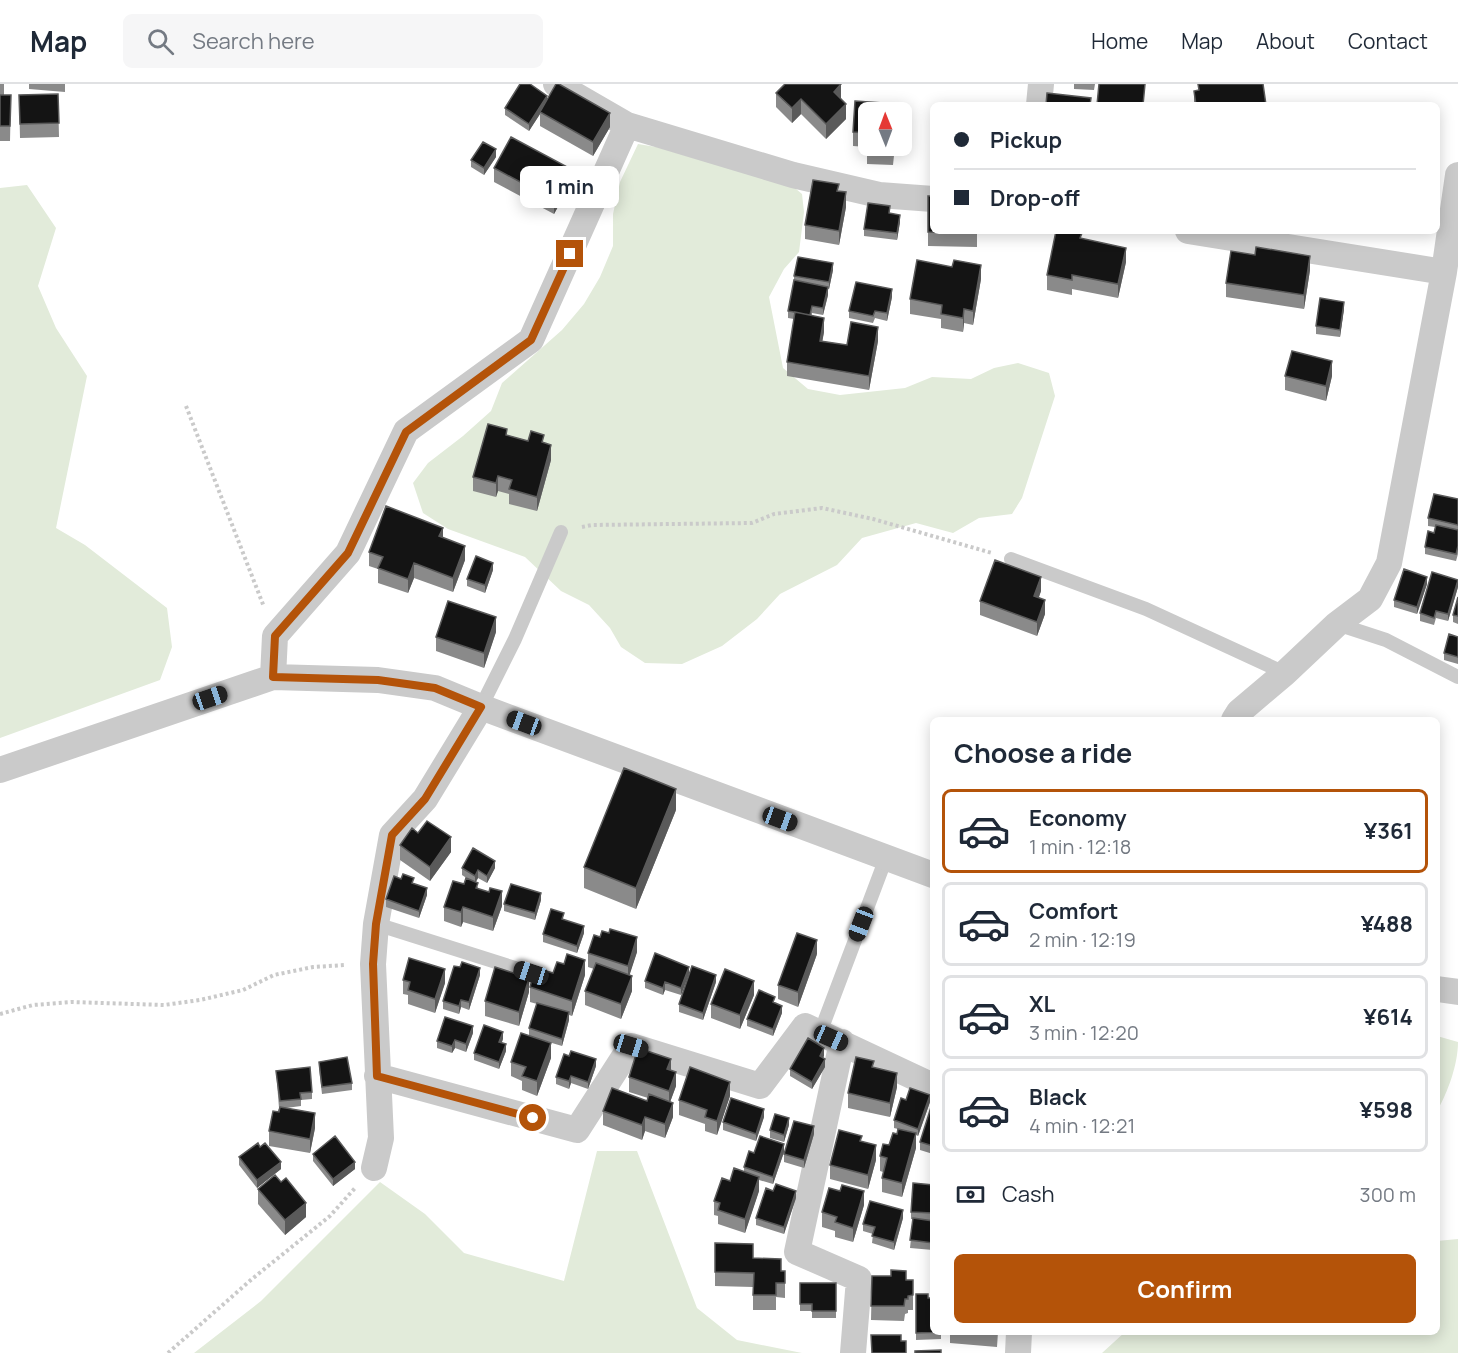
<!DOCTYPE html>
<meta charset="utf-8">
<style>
body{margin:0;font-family:Manrope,sans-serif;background:#f6f6f7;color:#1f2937;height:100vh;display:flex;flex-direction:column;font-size:22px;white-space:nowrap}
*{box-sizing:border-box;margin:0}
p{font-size:20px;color:#747a83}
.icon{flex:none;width:33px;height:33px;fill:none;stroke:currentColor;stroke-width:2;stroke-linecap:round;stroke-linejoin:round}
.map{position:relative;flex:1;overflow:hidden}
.side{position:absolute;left:930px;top:633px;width:510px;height:618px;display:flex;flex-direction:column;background:#fff;border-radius:9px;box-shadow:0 3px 15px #0003}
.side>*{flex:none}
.guide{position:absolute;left:930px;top:18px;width:510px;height:132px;border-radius:9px;box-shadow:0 3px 15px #0003;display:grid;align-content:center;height:132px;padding:0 24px;background:#fff}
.needle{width:39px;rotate:359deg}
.buttons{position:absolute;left:858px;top:18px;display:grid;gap:12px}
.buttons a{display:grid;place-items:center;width:54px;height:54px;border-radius:9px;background:#fff;box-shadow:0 3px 15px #0003;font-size:30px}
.end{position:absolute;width:27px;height:27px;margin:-14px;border:8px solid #b45309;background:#fff;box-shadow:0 0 0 3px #fff}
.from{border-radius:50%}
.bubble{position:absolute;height:42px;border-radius:9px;background:#fff;box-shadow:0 3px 15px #0003;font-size:20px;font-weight:700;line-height:42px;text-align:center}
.car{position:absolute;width:18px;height:36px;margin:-18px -9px;border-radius:8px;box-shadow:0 0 4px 2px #0007;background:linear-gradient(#222 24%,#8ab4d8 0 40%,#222 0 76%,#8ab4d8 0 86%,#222 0)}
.guide b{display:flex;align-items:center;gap:21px;height:57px;font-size:22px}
.guide b+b{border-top:2px solid #e0e1e3}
.guide i{width:15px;height:15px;background:#1f2937}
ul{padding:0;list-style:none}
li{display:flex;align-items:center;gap:18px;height:84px;margin:0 12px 9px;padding:0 12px;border:3px solid #e0e1e3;border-radius:9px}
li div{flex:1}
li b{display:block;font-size:22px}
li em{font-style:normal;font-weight:700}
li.active{border-color:#b45309}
li>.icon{width:54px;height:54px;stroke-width:1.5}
h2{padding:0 24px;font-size:27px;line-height:72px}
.pay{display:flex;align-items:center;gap:15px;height:66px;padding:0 24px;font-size:22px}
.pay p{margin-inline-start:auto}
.primary-button{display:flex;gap:12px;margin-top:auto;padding:12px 24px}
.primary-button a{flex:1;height:69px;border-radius:9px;background:#b45309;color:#fff;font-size:24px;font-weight:700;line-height:69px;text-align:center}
header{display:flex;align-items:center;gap:36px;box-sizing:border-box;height:84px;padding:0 30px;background:#fff;border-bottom:2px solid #e0e1e3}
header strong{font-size:28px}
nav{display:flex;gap:33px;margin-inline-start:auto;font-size:21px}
.search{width:420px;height:54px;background:#f6f6f7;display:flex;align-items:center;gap:15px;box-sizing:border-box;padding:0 21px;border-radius:9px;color:#747a83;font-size:22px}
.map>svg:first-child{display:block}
.green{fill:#e2ebda}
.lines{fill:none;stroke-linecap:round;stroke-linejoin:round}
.path{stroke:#cacaca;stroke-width:4;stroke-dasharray:3 3;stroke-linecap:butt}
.service{stroke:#cacaca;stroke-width:14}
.minor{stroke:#cacaca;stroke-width:26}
.wall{fill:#8a8a8a}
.shaded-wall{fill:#5a5a5a}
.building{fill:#141414;stroke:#5a5a5a;stroke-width:1.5}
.route{stroke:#b45309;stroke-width:8}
</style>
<header>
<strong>Map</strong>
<div class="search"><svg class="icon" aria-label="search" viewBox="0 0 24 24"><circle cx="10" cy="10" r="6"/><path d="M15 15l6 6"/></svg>Search here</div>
<nav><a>Home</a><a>Map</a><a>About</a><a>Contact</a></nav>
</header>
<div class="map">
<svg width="1458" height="1269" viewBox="0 0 1458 1269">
<rect width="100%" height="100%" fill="#fff"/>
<!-- green -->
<path class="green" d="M638,60L668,65L789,99L802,110L804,128L799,168L784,185L769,213L783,284L808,305L840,311L905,304L932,293L971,295L994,284L1018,279L1049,289L1055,312L1022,414L1012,430L979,434L953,449L916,439L862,454L837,481L780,510L757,535L722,562L682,580L645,579L621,563L610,544L589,521L561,507L525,473L448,445L423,429L413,399L428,379L463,352L491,327L502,299L562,246L584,220L600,193L613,162V130L620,98Z
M27,101L56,144L38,202L56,244L87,292L56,444L85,461L167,524L172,563L160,596L0,654V104Z
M1437,952L1458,958C1458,980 1448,1008 1437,1027Z
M597,1067H637L697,1224L737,1256L802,1269H194L261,1217L380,1098L425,1130L464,1169L564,1197Z
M1458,1155V1269H1102L1125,1248H1437V1157Z"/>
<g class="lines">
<!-- path -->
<path class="path" d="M186,322L264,523
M582,443L592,441L752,439L774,430L822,424L873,435L992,469
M0,930L33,921L72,918L164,921L200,916L243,906L274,891L313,883L345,881
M168,1269L252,1195L330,1132L355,1104"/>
<!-- service -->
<path class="service" d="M1011,475L1146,525L1285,589
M1337,540L1386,556L1458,593
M481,623L515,555L561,448
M376,840L531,889
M820,949L886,774"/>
<!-- minor -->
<path class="minor" d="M556,0L627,41L793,91L879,111L933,115
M1039,21L1041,0
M1188,147L1444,188
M273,593L275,552L348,469L406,347L531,256L627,41
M1234,636L1239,628L1285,589L1337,540L1370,515L1389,479L1444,188L1458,91
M0,686L273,593L378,596L435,604L481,623L933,791
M1437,905L1458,908
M842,958L797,1168L859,1195L853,1269
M377,992L577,1046L631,962L760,1002L805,942L933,1002
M374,1084L381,1054L373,880L376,840L392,751L425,715L481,623
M1018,1269L1019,1248"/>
</g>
<!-- wall -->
<path class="wall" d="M0,0H4V11H11L10,57H0Z
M29,0H65V8L29,5Z
M1074,0H1095L1094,6L1074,5Z
M1198,0L1266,21H1194V7H1198Z
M776,9L841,14L846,35L826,55L801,30L792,39L776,23Z
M58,10L59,53L20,54L19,11Z
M547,15L610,43L593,72L540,42V30L529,47L505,31V24Z
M897,28L868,62H895L893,81L867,80V63L853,62V48Z
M496,73L484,91L471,83V76Z
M494,84L571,99L554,130L494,98Z
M839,107L846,123L839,161L805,155V141Z
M928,112L977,147V163L928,162Z
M890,129L900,138L897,156L864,152V145Z
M1082,154L1126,178L1118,214L1072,205V211L1047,206V191Z
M833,186L829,205H828V211L823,231L812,229V231L824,248L822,257L847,261L878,257L869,306L787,292V278L794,235L788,234V227L794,196V192Z
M1310,186L1304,225L1226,213V199Z
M981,195L973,241L964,239L963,248L941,244V235L910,230V215Z
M892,213L887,237L875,234L873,239L849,234V227Z
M1344,225L1340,253L1316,250V242Z
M1285,292H1332L1326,317L1285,306Z
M507,351L528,357L544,359L551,376L537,427L509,420V410L498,407L496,413L473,407V393Z
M1458,415V470L1456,477L1425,470V463L1434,449L1435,443L1428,442V434Z
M443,454L465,476L453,508L414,494L408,509L378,499V485L369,482V468Z
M493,486L485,509L467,502V495Z
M1427,500L1417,530L1394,523V516Z
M1458,503L1448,537L1436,534L1434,541L1420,537V529Z
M1041,507L1039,513L1045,530L1037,552L980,531V517Z
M1458,513V540L1453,538V531Z
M496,548L484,584L436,567V553Z
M1458,553V580L1444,576V569Z
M676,726L636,825L584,804V783Z
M400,761L451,768L430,797L400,776Z
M462,784H495L487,799L478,794L476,798L478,804L502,822L493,847L463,838L461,843L444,837V823L468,795L462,791Z
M414,799L427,811L419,834L386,823V815Z
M541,816L535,836L504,827V820Z
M564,835L584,849L577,869L543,858V850Z
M637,868L629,891L632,907L621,935L585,921V907L594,885L588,883V869Z
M817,870L798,923L778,915V901Z
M460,883L480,891L469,926L461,923L459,930L443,925V917Z
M553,889L585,891L572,932L569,931V936L562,962L532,953L551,974L537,1012L522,1006V997L511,992V978L529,952V944L537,920L530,918V903Z
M689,890L681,911L665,906L663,911L645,904V897Z
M403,896L445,899L435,929L408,920V911L403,910Z
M716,898L703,936L679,928V920Z
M529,908L519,942L485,932V917Z
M754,911L740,945L711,934V920Z
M782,929L773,952L747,942V935Z
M473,949L466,968L455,964L452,969L437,964V957Z
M503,955L502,958L506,967L499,985L474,976V969Z
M824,972L823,974L825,983L812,1005L790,992V985Z
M319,978L352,999V1006L322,1010L319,985Z
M596,982L588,1005L571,999L569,1005L556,1000V993Z
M874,984L897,1003L890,1033L848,1024V1009Z
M671,986L676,1002L670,1018L673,1033L665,1054L645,1047L642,1056L603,1041V1027L647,1017L648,1014L629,1008V993Z
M276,987L312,1008V1015L301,1016V1022L286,1024L315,1044L310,1069L269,1062V1047L279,1024Z
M730,1012L717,1051L705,1047V1040L679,1031V1016Z
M906,1016L930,1018L918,1052L916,1051V1064L902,1113L882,1108V1094L883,1088L880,1087V1072L897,1050L898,1045L894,1044V1036Z
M933,1021V1070L920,1066V1058Z
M764,1033L756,1057L723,1046V1038Z
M789,1041L784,1058L770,1054V1046Z
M814,1050L804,1084L784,1078V1070Z
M260,1063L281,1085L257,1104L239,1081V1073Z
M784,1068L773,1100L759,1096V1107L745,1149L718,1140V1132L714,1131V1117L730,1097L744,1088V1083L754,1069Z
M313,1070L355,1085L333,1102L313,1077Z
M876,1076L868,1105L830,1095V1081Z
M281,1098L306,1133L285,1151L258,1120V1105Z
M933,1101V1166L910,1164L913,1135H911V1128Z
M840,1107L864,1121L853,1158L835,1153V1147L822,1143V1128Z
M796,1114L784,1150L756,1141V1134Z
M903,1134L894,1166L872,1159L873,1150L863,1147V1140Z
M715,1159L781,1187H785V1214L776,1213V1226H753V1203L715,1202Z
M872,1192L906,1196H913V1226H908V1229L905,1230L904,1237L871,1236Z
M800,1199H836V1234H812V1227H800Z
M916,1210L928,1214L941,1248V1255L916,1256Z
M950,1248H998L997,1263L950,1259Z"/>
<!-- shaded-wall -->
<path class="shaded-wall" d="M841,0V14L834,22V8Z
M547,12V19L540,28V30L529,47V40Z
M801,15V30L792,39V24Z
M846,20V35L826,55V40Z
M610,29V43L593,72V58Z
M496,65V73L484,91V84Z
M571,85V99L554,130V116Z
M846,108V123L839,161V147Z
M900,131V138L897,156V149Z
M1126,164V178L1118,214V200Z
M1310,172V186L1304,225V211Z
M833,179V186L829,205V198Z
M981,181V195L973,241V227Z
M828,203V211L823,231V224Z
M892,205V213L887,237V229Z
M1344,218V225L1340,253V246Z
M964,225V239L963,248V234Z
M824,234V248L820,271V257Z
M878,243V257L869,306V292Z
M1332,277V292L1326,317V302Z
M551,361V376L537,427V413Z
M498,392V407L496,413V399Z
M443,444V458L439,452Z
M465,462V476L453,508V494Z
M414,479V494L408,509V495Z
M493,479V486L485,509V501Z
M1041,493V507L1034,526V512Z
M1427,493V500L1417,530V523Z
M1458,496V503L1448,537V530Z
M1045,516V530L1037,552V538Z
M496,533V548L484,584V569Z
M676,705V726L636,825V804Z
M451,753V768L430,797V783Z
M495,777V784L487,799V792Z
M478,786V794L475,799V792Z
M427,804V811L419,834V827Z
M502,807V822L493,847V833Z
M541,809V816L535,836V829Z
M463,823V838L461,843V828Z
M584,842V849L577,869V862Z
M637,853V868L628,896V882Z
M817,856V870L798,923V908Z
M585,876V891L572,932V917Z
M689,883V890L681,911V904Z
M480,884V891L469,926V918Z
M445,885V899L435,929V915Z
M716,891V898L703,936V929Z
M632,892V907L621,935V920Z
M529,894V908L519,942V928Z
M754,897V911L740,945V931Z
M665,898V906L663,911V904Z
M461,916V923L459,930V922Z
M782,922V929L773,952V945Z
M569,928V936L562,962V955Z
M473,942V949L466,968V960Z
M503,948V955L499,965V958Z
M455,956V964L452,969V962Z
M551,959V974L537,1012V997Z
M506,960V967L499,985V978Z
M824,964V972L820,979V972Z
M596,975V982L588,1005V998Z
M671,975V989L667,985Z
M825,975V983L812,1005V998Z
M676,988V1002L669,1021V1007Z
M897,989V1003L890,1033V1019Z
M571,992V999L569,1005V997Z
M730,998V1012L717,1051V1037Z
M930,1011V1018L918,1052V1045Z
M673,1019V1033L665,1054V1040Z
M764,1025V1033L756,1057V1050Z
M315,1029V1044L310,1069V1055Z
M645,1033V1047L642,1056V1041Z
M789,1034V1041L784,1058V1051Z
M814,1042V1050L804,1084V1076Z
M916,1049V1064L902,1113V1099Z
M784,1060V1068L773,1100V1093Z
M876,1061V1076L868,1105V1091Z
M281,1078V1085L257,1104V1096Z
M355,1078V1085L333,1102V1095Z
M759,1093V1107L745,1149V1135Z
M796,1107V1114L784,1150V1143Z
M864,1107V1121L853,1158V1144Z
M306,1119V1133L285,1151V1136Z
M903,1126V1134L894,1166V1158Z"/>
<!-- building -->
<path class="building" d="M520,0H530L547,12L529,40L505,24Z
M556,0H559L610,29L593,58L540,28Z
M785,0H841L834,8L846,20L826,40L801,15L792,24L776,9Z
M1099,0H1145L1143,21H1097Z
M1198,0H1263L1266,21H1196L1194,7L1199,6Z
M1047,9L1091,14L1090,21H1046Z
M58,10L59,39L20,40L19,11Z
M0,11H11L10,42H0Z
M855,17L897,20L896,28H868V62H894L893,67L867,65L868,49L853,48Z
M511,53L571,85L554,116L494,84Z
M483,58L496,65L484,84L471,76Z
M813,96L839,100L837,107L846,108L839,147L805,141Z
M928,112H933V147H977V149L928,148Z
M868,119L890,122L889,129L900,131L897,149L864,145Z
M1056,147H1071L1082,149L1080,154L1126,164L1118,200L1072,191V196L1047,191Z
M1256,163L1310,172L1304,211L1226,199L1231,167L1255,171Z
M798,173L833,179L829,198L794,192Z
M917,176L952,183L954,176L981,181L973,227L964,225L963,234L941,230L942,221L910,215Z
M794,196L828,203L823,224L812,222L810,231L788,227Z
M856,198L892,205L887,229L875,227L873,232L849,227Z
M1320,214L1344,218L1340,246L1316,242Z
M795,228L824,234L820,257L847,261L851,238L878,243L869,292L787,278Z
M1292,267L1332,277L1326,302L1285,292Z
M488,340L507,345L506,351L528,357L531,347L544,351L542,358L551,361L537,413L509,405L512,396L498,392L496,399L473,393Z
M1434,410L1458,415V441L1428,434Z
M386,422L443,444L439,452L465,462L453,494L414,479L408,495L378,484L383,473L369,468Z
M1436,441L1458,446V462L1456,470L1425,463L1428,447L1434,449Z
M476,472L493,479L485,501L467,495Z
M995,476L1041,493L1034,512L1045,516L1037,538L980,517Z
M1404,485L1427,493L1417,523L1394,516Z
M1432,488L1458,496L1448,530L1436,527L1434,534L1420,529Z
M1458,513V532L1453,531Z
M448,517L496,533L484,569L436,553Z
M1449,550L1458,553V573L1444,569Z
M624,684L676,705L636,804L584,783Z
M427,737L451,753L430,783L400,761L412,744L418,749Z
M473,764L495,777L487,792L478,786L475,792L462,784Z
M403,790L414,794L412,799L427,804L419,827L386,815L394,792L401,795Z
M466,794L478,799L476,804L489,808L490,804L502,807L493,833L463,823L461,828L444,823L453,797L464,800Z
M511,800L541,809L535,829L504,820Z
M551,825L564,829L562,835L584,842L577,862L543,850Z
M610,845L637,853L628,882L588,869L594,851L600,853L602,847L609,849Z
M797,849L817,856L798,908L778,901Z
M655,869L689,883L681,904L665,898L663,904L645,897Z
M567,870L585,876L572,917L530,903L536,884L553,889L557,878L564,880Z
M409,874L445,885L435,915L408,906L410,898L403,896Z
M462,878L480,884L469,918L461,916L459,922L443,917L454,882L460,883Z
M596,879L632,892L621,920L585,907Z
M692,882L716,891L703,929L679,920Z
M495,883L529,894L519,928L485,917Z
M725,885L754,897L740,931L711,920Z
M759,906L775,913L773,918L782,922L773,945L747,935Z
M537,919L569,928L562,955L529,944Z
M445,933L473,942L466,960L455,956L452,962L437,957Z
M484,941L503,948L499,958L506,960L499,978L474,969Z
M521,949L551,959L537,997L522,992L526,983L511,978Z
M808,954L824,964L820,972L825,975L812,998L790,985Z
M638,964L671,975L667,985L676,988L669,1007L629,993Z
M571,967L596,975L588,998L571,992L569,997L556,993L564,970L569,972Z
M347,973L352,999L322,1003L319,978Z
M856,973L874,977L872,983L897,989L890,1019L848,1009Z
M310,983L312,1008L300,1009L301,1015L280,1017L276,987Z
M690,983L730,998L717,1037L705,1033L707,1026L679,1016Z
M612,1004L647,1017L649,1010L673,1019L665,1040L645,1033L642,1041L603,1027Z
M910,1004L930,1011L918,1045L894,1036L901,1014L906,1016Z
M731,1014L764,1025L756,1050L723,1038Z
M932,1020L933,1021V1062L920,1058Z
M280,1023L315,1029L310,1055L269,1047L273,1027L279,1028Z
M775,1030L789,1034L784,1051L770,1046Z
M794,1037L814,1042L804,1076L784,1070Z
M898,1045L916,1049L902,1099L882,1094L887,1074L880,1072L883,1060L889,1061L893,1049L897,1050Z
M839,1046L862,1052L860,1057L876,1061L868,1091L830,1081Z
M335,1052L355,1078L333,1095L313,1070Z
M760,1052L784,1060L773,1093L744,1083L749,1067L754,1069Z
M258,1059L260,1063L265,1059L281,1078L257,1096L239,1073Z
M734,1084L759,1093L745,1135L718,1126L720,1119L714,1117L722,1094L730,1097Z
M275,1091L281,1098L286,1094L306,1119L285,1136L258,1105Z
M913,1099L933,1101V1129L911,1128Z
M776,1100L796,1107L784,1143L756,1134L766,1104L773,1107Z
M842,1101L864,1107L853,1144L835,1138L837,1133L822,1128L829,1104L840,1107Z
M870,1117L903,1126L894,1158L872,1152L875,1143L863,1140Z
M913,1134L933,1137V1159L910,1156Z
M715,1159L753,1160V1174L781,1175V1187H785V1199H776V1211H753L754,1189L715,1188Z
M891,1186L906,1187V1196H913V1211L908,1212V1215H905L904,1222H871L872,1192H891Z
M800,1199H836V1227H812V1220H800Z
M916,1210H928V1214H933V1248H941L916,1249Z
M871,1251H901V1257H906V1269H872Z
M941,1266V1269H915V1267Z"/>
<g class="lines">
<!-- route -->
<path class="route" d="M533,1034L377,992L373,880L376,840L392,751L425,715L481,623L435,604L378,596L273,593L275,552L348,469L406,348L531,256L570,170"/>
</g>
</svg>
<div class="buttons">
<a><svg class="needle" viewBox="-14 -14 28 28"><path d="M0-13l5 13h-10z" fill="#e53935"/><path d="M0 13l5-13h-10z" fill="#747a83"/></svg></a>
</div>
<i class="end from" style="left:533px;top:1034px"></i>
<i class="end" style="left:570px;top:170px"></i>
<div class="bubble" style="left:520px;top:82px;width:99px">1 min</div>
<i class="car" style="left:210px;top:614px;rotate:71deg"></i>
<i class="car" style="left:524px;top:639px;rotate:290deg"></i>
<i class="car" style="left:780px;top:735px;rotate:110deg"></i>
<i class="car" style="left:861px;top:840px;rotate:201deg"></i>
<i class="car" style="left:531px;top:889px;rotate:288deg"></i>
<i class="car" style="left:831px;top:954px;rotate:114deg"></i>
<i class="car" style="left:631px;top:962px;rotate:107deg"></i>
<div class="guide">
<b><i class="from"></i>Pickup</b>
<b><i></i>Drop-off</b>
</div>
<section class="side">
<h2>Choose a ride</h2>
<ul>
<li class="active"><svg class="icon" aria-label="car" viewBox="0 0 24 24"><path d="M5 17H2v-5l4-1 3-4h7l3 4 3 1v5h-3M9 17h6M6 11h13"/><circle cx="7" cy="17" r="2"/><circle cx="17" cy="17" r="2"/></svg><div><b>Economy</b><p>1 min · 12:18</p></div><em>¥361</em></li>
<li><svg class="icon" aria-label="car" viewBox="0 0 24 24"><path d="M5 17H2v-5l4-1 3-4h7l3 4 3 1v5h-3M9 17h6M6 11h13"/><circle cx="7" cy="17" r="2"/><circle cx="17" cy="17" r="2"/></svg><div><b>Comfort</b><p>2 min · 12:19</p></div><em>¥488</em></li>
<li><svg class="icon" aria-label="car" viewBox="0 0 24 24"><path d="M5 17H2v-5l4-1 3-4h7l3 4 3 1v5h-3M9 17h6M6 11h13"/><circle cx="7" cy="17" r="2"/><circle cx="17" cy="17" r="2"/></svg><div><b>XL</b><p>3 min · 12:20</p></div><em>¥614</em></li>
<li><svg class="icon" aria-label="car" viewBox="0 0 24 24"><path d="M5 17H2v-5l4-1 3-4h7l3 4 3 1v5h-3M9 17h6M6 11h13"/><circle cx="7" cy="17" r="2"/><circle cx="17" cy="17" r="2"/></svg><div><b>Black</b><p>4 min · 12:21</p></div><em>¥598</em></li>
</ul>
<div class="pay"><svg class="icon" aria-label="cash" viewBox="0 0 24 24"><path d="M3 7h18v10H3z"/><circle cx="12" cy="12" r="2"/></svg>Cash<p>300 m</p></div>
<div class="primary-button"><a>Confirm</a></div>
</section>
</div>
